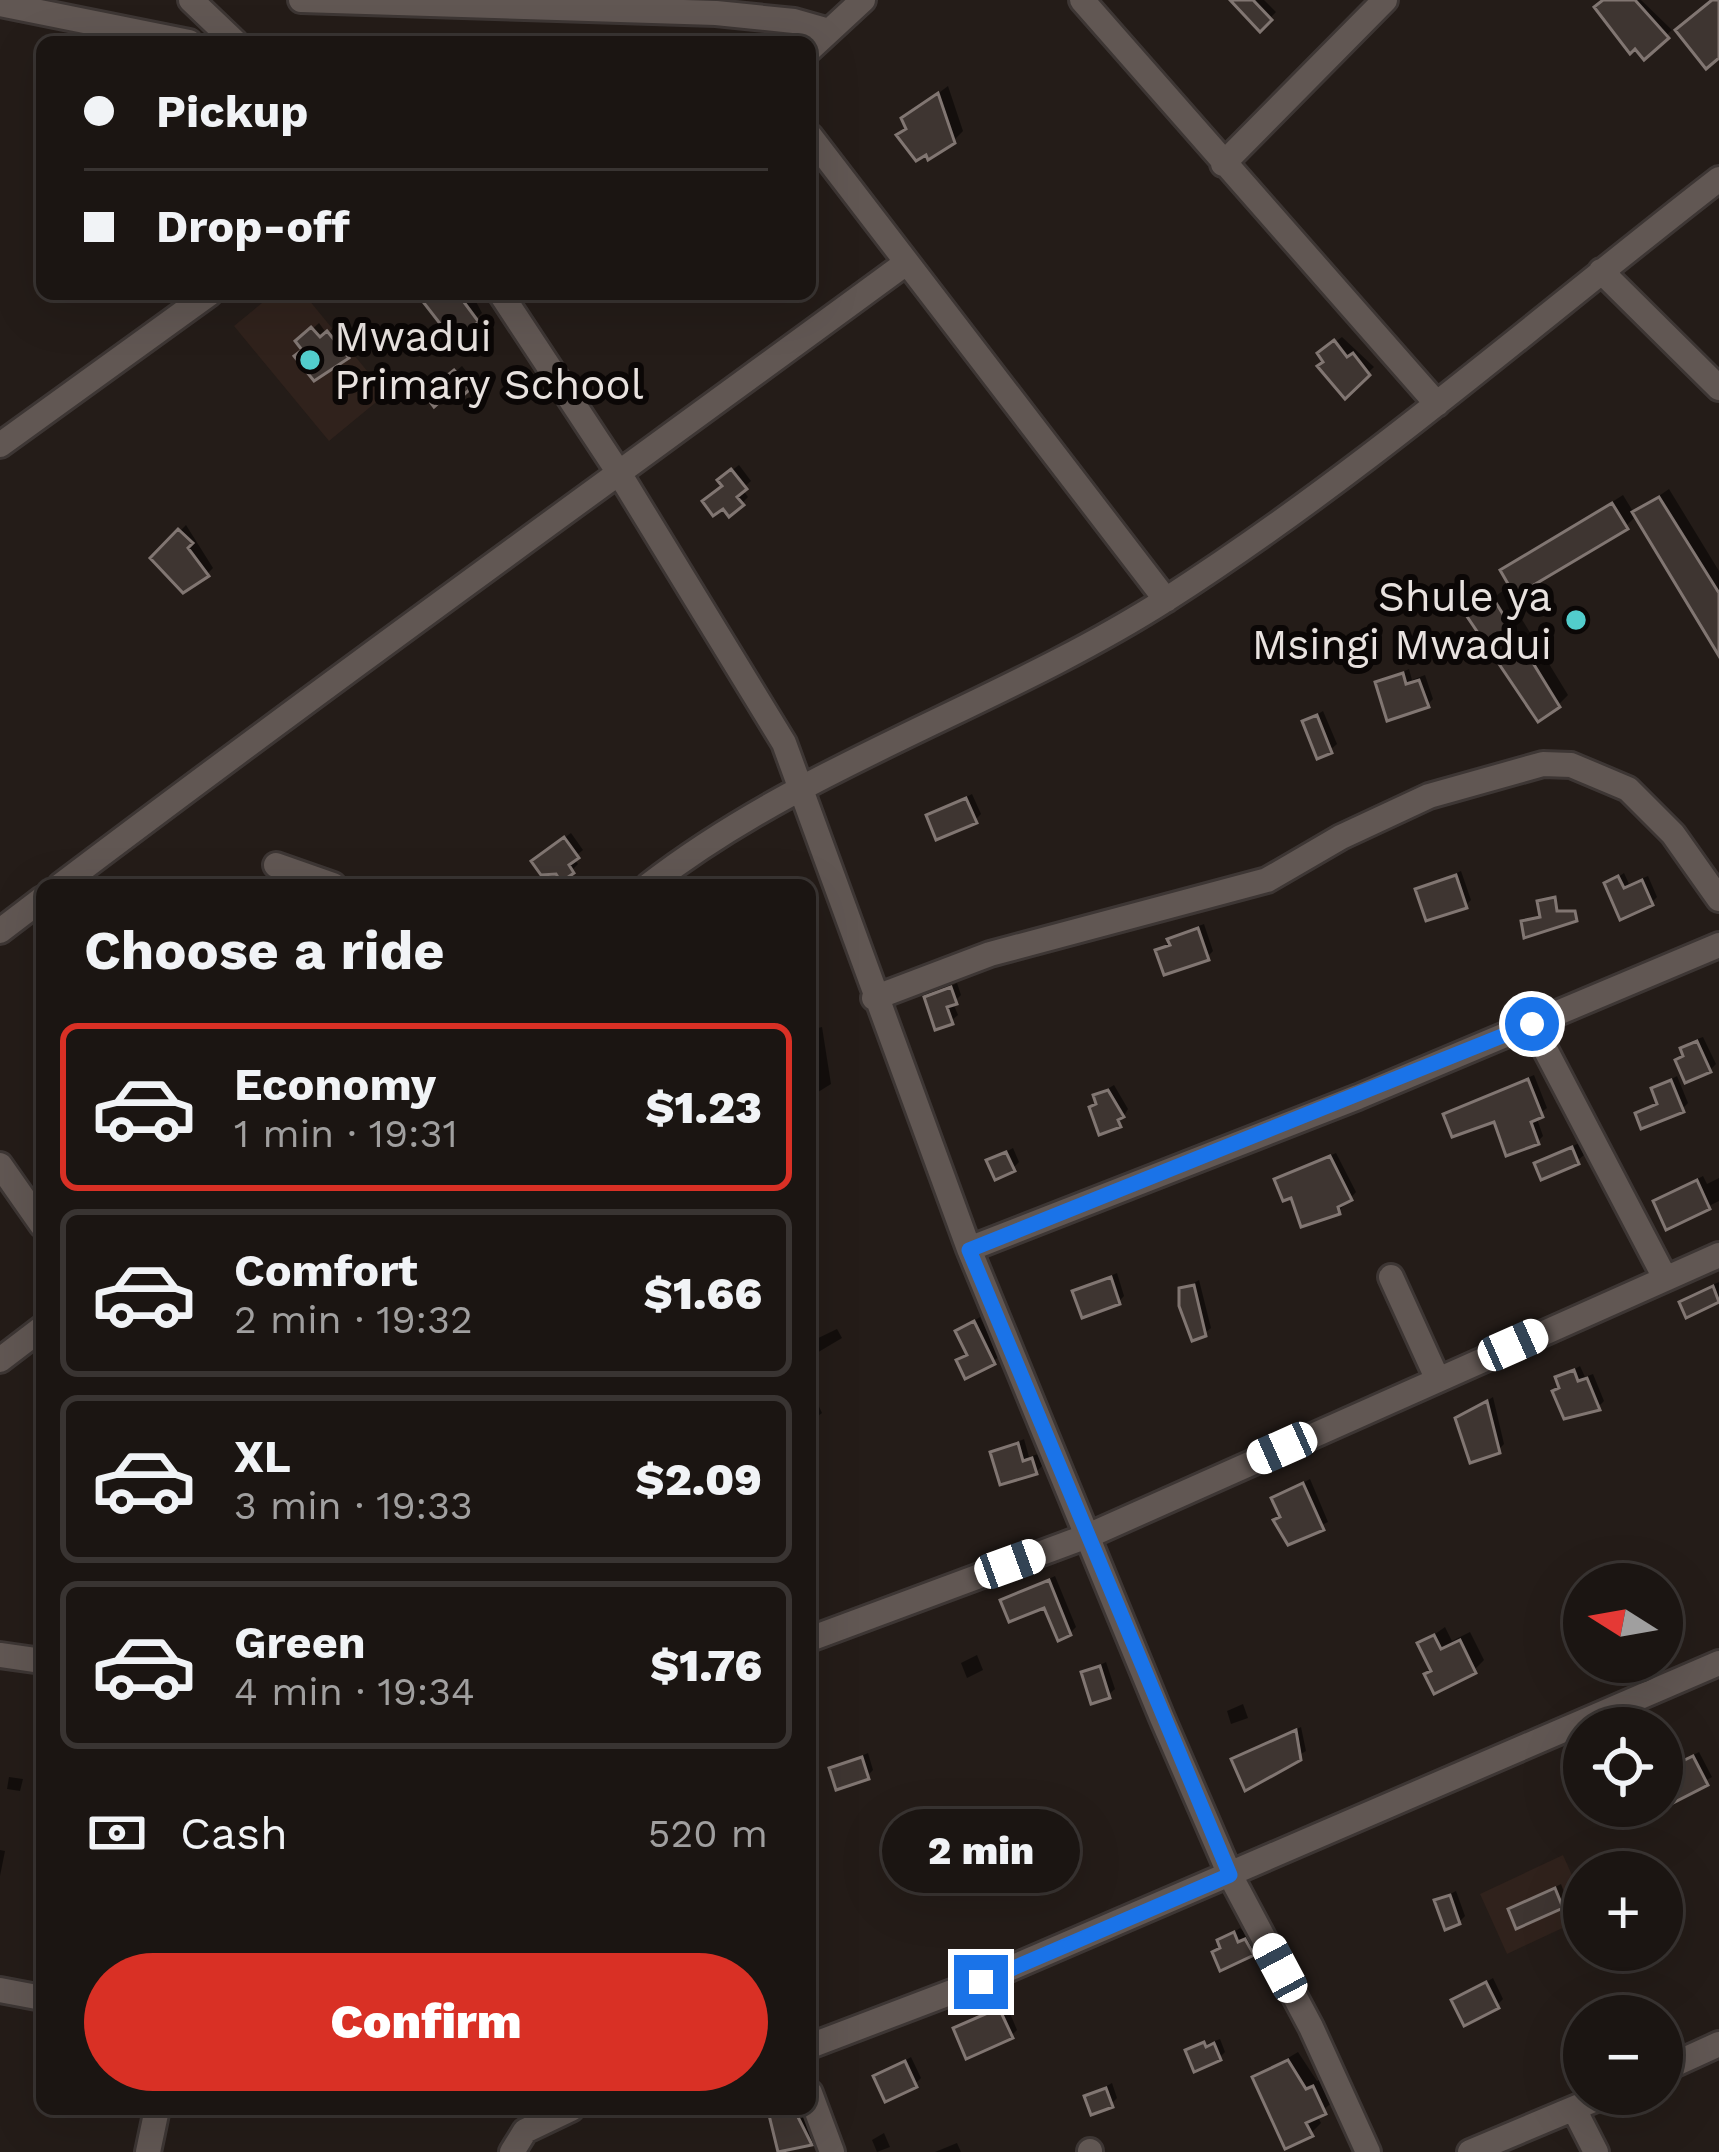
<!DOCTYPE html>
<meta charset="utf-8">
<style>
body{margin:0;font-family:"Work Sans",sans-serif;background:#282220;color:#f1f3f6;height:100vh;display:flex;flex-direction:column;font-size:45px;white-space:nowrap}
*{box-sizing:border-box;margin:0}
p{font-size:39px;color:#a09f9f}
.icon{flex:none;width:66px;height:66px;fill:none;stroke:currentColor;stroke-width:2;stroke-linecap:round;stroke-linejoin:round}
.map{position:relative;flex:1;overflow:hidden}
.drawer{position:absolute;left:36px;top:879px;width:780px;height:1236px;display:flex;flex-direction:column;background:#1b1512;border-radius:18px;box-shadow:0 12px 48px #0002,0 0 0 3px #393432}
.drawer>*{flex:none}
.guide{position:absolute;left:36px;top:36px;width:780px;height:264px;border-radius:18px;box-shadow:0 12px 48px #0002,0 0 0 3px #393432;display:grid;align-content:center;height:264px;padding:0 48px;background:#1b1512}
.needle{width:78px;rotate:281deg}
.tools{position:absolute;left:1563px;top:1563px;display:grid;gap:24px}
.tools a{display:grid;place-items:center;width:120px;height:120px;border-radius:50%;background:#1b1512;box-shadow:0 12px 48px #0002,0 0 0 3px #393432;font-size:60px}
.end{position:absolute;width:54px;height:54px;margin:-27px;border:15px solid #1a73e8;background:#fff;box-shadow:0 0 0 6px #fff}
.from{border-radius:50%}
.bubble{position:absolute;height:84px;border-radius:42px;background:#1b1512;box-shadow:0 12px 48px #0002,0 0 0 3px #393432;font-size:39px;font-weight:800;line-height:84px;text-align:center}
.car{position:absolute;width:36px;height:72px;margin:-36px -18px;border-radius:15px;box-shadow:0 0 9px 3px #0007;background:linear-gradient(#fff 24%,#345 0 40%,#fff 0 76%,#345 0 86%,#fff 0)}
.guide b{display:flex;align-items:center;gap:42px;height:114px;font-size:45px}
.guide b+b{border-top:3px solid #393432}
.guide i{width:30px;height:30px;background:#f1f3f6}
ul{padding:0;list-style:none}
li{display:flex;align-items:center;gap:36px;height:168px;margin:0 24px 18px;padding:0 24px;border:6px solid #393432;border-radius:18px}
li div{flex:1}
li b{display:block;font-size:45px}
li em{font-style:normal;font-weight:800}
li.on{border-color:#d93025}
li>.icon{width:108px;height:108px;stroke-width:1.5}
h2{padding:0 48px;font-size:54px;line-height:144px}
.pay{display:flex;align-items:center;gap:30px;height:132px;padding:0 48px;font-size:45px}
.pay p{margin-inline-start:auto}
.action{display:flex;gap:24px;margin-top:auto;padding:24px 48px}
.action a{flex:1;height:138px;border-radius:72px;background:#d93025;color:#fff;font-size:48px;font-weight:800;line-height:138px;text-align:center}
.map>svg:first-child{display:block}
.built{fill:#30221c}
.shadow{fill:#0007}
.building{fill:#3e3531;stroke:#817672;stroke-width:3}
.lines{fill:none;stroke-linecap:round;stroke-linejoin:round}
.street-casing{stroke:#3d3634;stroke-width:30}
.street{stroke:#615753;stroke-width:24}
.route{stroke:#1a73e8;stroke-width:15}
.poi-dot{fill:#52cdcc;stroke:#0b0706;stroke-width:4.5}
.labels{text-anchor:middle;stroke-width:12;stroke-linejoin:round;paint-order:stroke}
.poi-label{font-size:42px;fill:#e8e2df;stroke:#0b0706;text-anchor:start}
</style>
<div class="map">
<svg width="1719" height="2152" viewBox="0 0 1719 2152">
<rect width="100%" height="100%" fill="#241c18"/>
<!-- built -->
<path class="built" d="M273,294H304L386,394L329,441L234,326Z
M1563,1855L1584,1902V1918L1507,1954L1480,1894Z"/>
<!-- shadow -->
<path class="shadow" d="M1234,0H1264L1276,12L1260,28Z
M1606,0H1641L1672,30L1645,55Z
M948,86L963,131L953,141L900,135L908,126L904,119Z
M472,294L482,313L455,339L425,300L420,303L414,295Z
M319,323L327,334L334,327L353,350L347,356L306,349L299,341Z
M1342,337L1374,367L1345,394L1326,361L1327,348Z
M462,366L474,381L459,395L453,387L434,389Z
M739,465L751,481L742,489L748,497L742,503L726,485L727,474Z
M1669,489L1719,571V650L1637,515L1626,526L1504,571L1623,495L1634,513Z
M186,525L213,568L207,574L154,558Z
M1404,583L1408,596L1395,602L1391,589Z
M1504,590L1568,695L1558,705L1470,615Z
M1409,669L1412,680L1425,675L1433,699L1427,705L1378,683Z
M1323,711L1337,744L1330,750L1306,721Z
M972,794L981,814L975,820L930,816Z
M571,833L583,850L573,858L578,864L572,870L541,855Z
M1461,871L1471,900L1466,905L1419,890Z
M1624,873L1629,884L1648,876L1657,897L1651,903L1608,884Z
M1204,924L1213,951L1207,957L1159,951L1177,934Z
M957,983L961,995L953,1003L958,1015L951,1021L927,998Z
M822,1027L831,1084L810,1097V1030Z
M1703,1037L1716,1064L1710,1070L1679,1060L1689,1042Z
M1534,1075L1547,1108L1536,1116L1543,1136L1537,1142L1496,1118L1447,1114Z
M1677,1076L1688,1103L1682,1109L1654,1089Z
M1114,1085L1128,1109L1119,1124L1096,1096Z
M1579,1143L1584,1155L1577,1161L1538,1164Z
M1013,1148L1019,1162L1013,1168L989,1161Z
M1336,1153L1356,1192L1339,1211L1293,1193L1277,1180Z
M1703,1176L1707,1184L1719,1178V1201L1668,1226L1657,1201Z
M1117,1273L1124,1296L1118,1302L1076,1291Z
M1199,1280L1211,1328L1204,1334L1182,1290Z
M1719,1282V1299L1687,1314L1682,1302L1688,1296Z
M980,1317L999,1356L993,1362L959,1361L969,1353L958,1331Z
M837,1329L842,1338L810,1357V1342Z
M1580,1366L1585,1377L1593,1374L1604,1401L1598,1407L1562,1385L1559,1378Z
M810,1388L822,1413L810,1422Z
M1493,1397L1504,1444L1498,1450L1459,1419Z
M1024,1439L1029,1457L1038,1454L1042,1466L1036,1472L993,1453Z
M1310,1479L1328,1522L1288,1541L1275,1499Z
M1055,1576L1076,1627L1070,1633L1046,1604L1003,1601Z
M1445,1627L1452,1641L1470,1632L1484,1660L1474,1670L1434,1669L1421,1644Z
M977,1655L983,1670L967,1678L961,1663Z
M1106,1662L1115,1689L1108,1695L1084,1673Z
M1243,1704L1248,1718L1231,1724L1227,1711Z
M1301,1727L1306,1751L1246,1787L1234,1759Z
M1699,1752L1712,1777L1670,1801L1662,1772Z
M868,1753L873,1770L867,1776L833,1769Z
M1584,1775L1585,1806L1582,1808L1570,1785Z
M9,1777L23,1779L20,1791L7,1789Z
M988,1811L1005,1841L991,1863L949,1832Z
M0,1850L5,1851L0,1876Z
M1561,1884L1567,1900L1561,1906L1511,1910Z
M1456,1891L1465,1916L1459,1922L1437,1901Z
M1240,1928L1258,1946L1252,1952L1223,1946L1220,1941Z
M1493,1978L1503,1999L1497,2005L1454,2001Z
M1006,2004L1017,2030L1011,2036L956,2029Z
M1220,2039L1225,2052L1219,2058L1189,2051Z
M1298,2052L1317,2081L1323,2078L1334,2101L1317,2115L1321,2123L1311,2133L1256,2077Z
M911,2057L921,2078L915,2084L877,2077Z
M1112,2083L1117,2098L1111,2104L1087,2097Z
M781,2109H803L816,2136L810,2142L772,2116Z
M884,2133L890,2147L877,2152L872,2140Z
M957,2143L961,2152H935Z"/>
<!-- building -->
<path class="building" d="M1230,0H1253L1272,20L1260,32Z
M1603,0H1635L1669,38L1644,60L1635,49L1630,54L1594,7Z
M1712,0H1719V58L1706,69L1675,30Z
M938,93L955,143L928,160L926,155L916,161L896,135L906,129L901,118Z
M417,294H458L478,321L474,329L455,343Z
M311,327L320,337L327,331L349,358L314,381L294,356L302,350L295,341Z
M1334,340L1347,357L1353,353L1370,375L1345,399L1317,366L1323,362L1317,353Z
M454,370L470,389L459,399L452,391L434,407L424,394Z
M731,469L747,489L737,497L744,505L729,517L723,509L713,516L702,501L722,486L717,480Z
M1659,497L1719,593V656L1632,512Z
M1612,503L1628,529L1515,596L1500,570Z
M178,529L193,543L188,548L209,576L183,593L150,558Z
M1493,598L1560,707L1538,722L1466,615Z
M1403,673L1406,684L1419,680L1429,707L1387,721L1375,682Z
M1317,715L1332,753L1317,759L1302,721Z
M966,798L977,823L936,840L926,815Z
M564,837L579,858L569,865L574,873L561,882L556,874L541,875L531,861Z
M1456,875L1467,908L1426,921L1415,889Z
M1618,876L1624,888L1642,880L1653,905L1620,920L1604,883Z
M1555,897L1557,911H1575L1577,921L1524,938L1521,921L1540,917L1537,901Z
M1198,928L1209,960L1164,975L1155,950L1170,945L1167,939Z
M951,987L957,1004L947,1007L953,1024L935,1030L924,997Z
M1697,1041L1711,1072L1685,1083L1675,1060L1683,1056L1680,1048Z
M1528,1079L1543,1117L1531,1122L1539,1144L1506,1156L1494,1122L1452,1137L1443,1114Z
M1671,1080L1684,1112L1641,1129L1635,1113L1657,1104L1651,1088Z
M1108,1090L1124,1117L1118,1120L1121,1127L1099,1135L1089,1107L1096,1104L1093,1095Z
M1572,1147L1579,1164L1541,1180L1534,1163Z
M1006,1152L1015,1171L995,1180L986,1160Z
M1330,1156L1352,1200L1338,1207L1340,1214L1301,1227L1291,1198L1283,1201L1274,1179Z
M1697,1180L1710,1209L1666,1230L1653,1201Z
M1111,1277L1120,1304L1082,1318L1072,1291Z
M1194,1285L1206,1336L1192,1341L1179,1306V1288Z
M1713,1286L1719,1302L1686,1318L1679,1302Z
M974,1321L995,1364L965,1379L956,1360L967,1355L955,1331Z
M1574,1370L1578,1381L1587,1378L1600,1410L1564,1419L1552,1391L1559,1388L1555,1377Z
M1487,1401L1500,1453L1470,1463L1455,1418Z
M1018,1443L1023,1461L1032,1458L1037,1474L1000,1485L990,1452Z
M1303,1483L1324,1530L1288,1545L1273,1520L1280,1517L1271,1498Z
M1049,1580L1071,1635L1058,1641L1044,1608L1009,1622L1000,1600Z
M1434,1635L1441,1649L1460,1640L1476,1673L1434,1694L1424,1674L1431,1671L1417,1643Z
M1100,1666L1110,1698L1091,1704L1081,1672Z
M1296,1730L1301,1760L1245,1791L1231,1759Z
M1693,1756L1708,1785L1669,1805L1662,1771Z
M862,1757L869,1779L836,1790L829,1768Z
M978,1819L997,1853L989,1856L993,1866L964,1878L946,1832Z
M1555,1888L1563,1908L1516,1929L1508,1909Z
M1450,1895L1460,1924L1445,1930L1434,1900Z
M1234,1932L1238,1942L1245,1939L1254,1955L1220,1971L1212,1952L1220,1948L1217,1940Z
M1486,1982L1499,2008L1464,2026L1451,2000Z
M999,2008L1013,2038L966,2059L953,2028Z
M1204,2042L1206,2047L1214,2043L1221,2060L1194,2072L1185,2050Z
M1288,2060L1306,2089L1313,2086L1326,2114L1306,2123L1313,2136L1285,2149L1252,2077Z
M905,2061L917,2087L885,2102L873,2076Z
M1106,2088L1113,2107L1091,2115L1084,2096Z
M794,2109L812,2145L778,2152L769,2115Z"/>
<g class="lines">
<defs>
<path id="street" d="M191,0L235,42
M301,0L716,13L794,21L829,31
M1082,0L1437,404
M0,4L189,42
M810,49L863,0
M810,136L1166,600
M1223,164L1385,0
M1601,271L1719,388
M501,294L619,473L784,743L969,1249L1162,1718L1230,1875L1311,2027L1368,2152
M0,445L209,294
M276,865L333,885
M61,885C340,674 624,470 906,263
M649,885C805,764 1001,705 1167,599C1362,474 1537,320 1719,179
M0,931L42,899
M874,998L990,954L1267,880L1341,837L1429,796L1543,764L1571,765L1628,789L1673,834L1719,899
M1532,1024L1665,1278
M0,1165L42,1225
M969,1249L1358,1097L1719,945
M1391,1277L1437,1378
M0,1360L42,1328
M810,1639L1090,1535L1719,1255
M0,1655L42,1661
M0,1990L42,1998
M810,2046L981,1981L1719,1663
M1662,2070L1719,2044
M810,2093L832,2152
M1574,2109L1596,2152
M1090,2151V2152
M148,2152L157,2109
M512,2152L525,2131L571,2109
M1470,2152L1608,2094"/>
</defs>
<!-- street casing -->
<use href="#street" class="street-casing"/>
<!-- street -->
<use href="#street" class="street"/>
</g>
<g class="lines">
<!-- route -->
<path class="route" d="M981,1982L1230,1875L969,1250L1532,1024"/>
</g>
<!-- markers -->
<g class="poi-dot">
<circle cx="310" cy="360" r="12"/>
<circle cx="1576" cy="620" r="12"/>
</g>
<g class="labels">
<!-- poi labels -->
<g class="poi-label">
<text x="334" y="351">Mwadui<tspan x="334" dy="48">Primary School</tspan></text>
<text x="1552" y="611" text-anchor="end">Shule ya<tspan x="1552" dy="48">Msingi Mwadui</tspan></text>
</g>
</g>
</svg>
<div class="tools">
<a><svg class="needle" viewBox="-14 -14 28 28"><path d="M0-13l5 13h-10z" fill="#e53935"/><path d="M0 13l5-13h-10z" fill="#a09f9f"/></svg></a>
<a><svg class="icon" aria-label="locate" viewBox="0 0 24 24"><circle cx="12" cy="12" r="6"/><path d="M12 2v4M12 18v4M2 12h4M18 12h4"/></svg></a>
<a>+</a>
<a>−</a>
</div>
<i class="end from" style="left:1532px;top:1024px"></i>
<i class="end" style="left:981px;top:1982px"></i>
<div class="bubble" style="left:882px;top:1809px;width:198px">2 min</div>
<i class="car" style="left:1513px;top:1345px;rotate:66deg"></i>
<i class="car" style="left:1282px;top:1448px;rotate:246deg"></i>
<i class="car" style="left:1010px;top:1564px;rotate:70deg"></i>
<i class="car" style="left:1280px;top:1968px;rotate:332deg"></i>
<div class="guide">
<b><i class="from"></i>Pickup</b>
<b><i></i>Drop-off</b>
</div>
<section class="drawer">
<h2>Choose a ride</h2>
<ul>
<li class="on"><svg class="icon" aria-label="car" viewBox="0 0 24 24"><path d="M5 17H2v-5l4-1 3-4h7l3 4 3 1v5h-3M9 17h6M6 11h13"/><circle cx="7" cy="17" r="2"/><circle cx="17" cy="17" r="2"/></svg><div><b>Economy</b><p>1 min · 19:31</p></div><em>$1.23</em></li>
<li><svg class="icon" aria-label="car" viewBox="0 0 24 24"><path d="M5 17H2v-5l4-1 3-4h7l3 4 3 1v5h-3M9 17h6M6 11h13"/><circle cx="7" cy="17" r="2"/><circle cx="17" cy="17" r="2"/></svg><div><b>Comfort</b><p>2 min · 19:32</p></div><em>$1.66</em></li>
<li><svg class="icon" aria-label="car" viewBox="0 0 24 24"><path d="M5 17H2v-5l4-1 3-4h7l3 4 3 1v5h-3M9 17h6M6 11h13"/><circle cx="7" cy="17" r="2"/><circle cx="17" cy="17" r="2"/></svg><div><b>XL</b><p>3 min · 19:33</p></div><em>$2.09</em></li>
<li><svg class="icon" aria-label="car" viewBox="0 0 24 24"><path d="M5 17H2v-5l4-1 3-4h7l3 4 3 1v5h-3M9 17h6M6 11h13"/><circle cx="7" cy="17" r="2"/><circle cx="17" cy="17" r="2"/></svg><div><b>Green</b><p>4 min · 19:34</p></div><em>$1.76</em></li>
</ul>
<div class="pay"><svg class="icon" aria-label="cash" viewBox="0 0 24 24"><path d="M3 7h18v10H3z"/><circle cx="12" cy="12" r="2"/></svg>Cash<p>520 m</p></div>
<div class="action"><a>Confirm</a></div>
</section>
</div>
